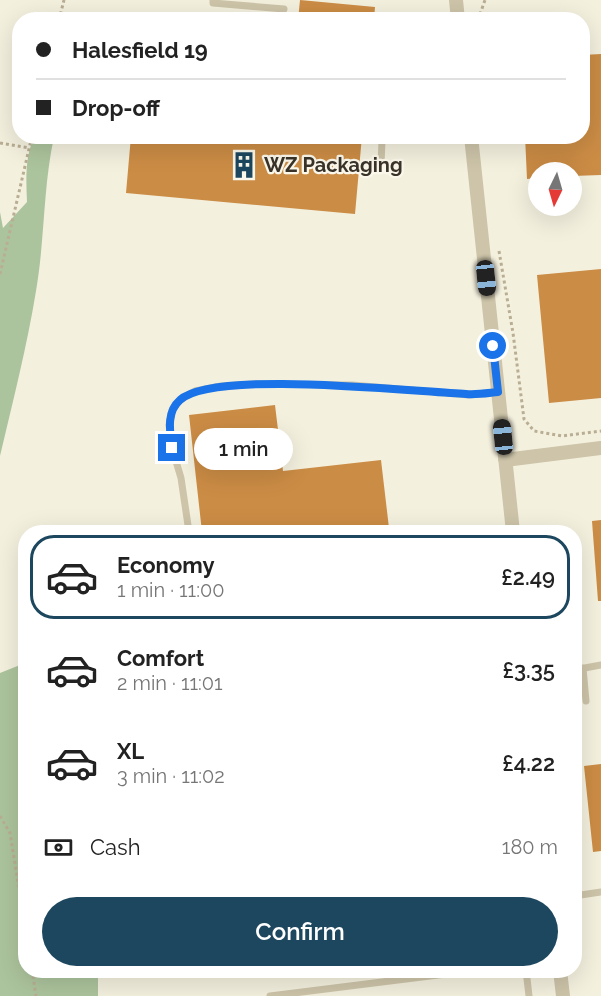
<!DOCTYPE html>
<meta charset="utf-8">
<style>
body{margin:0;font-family:Raleway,sans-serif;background:#f6f6f6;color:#222;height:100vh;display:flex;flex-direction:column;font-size:22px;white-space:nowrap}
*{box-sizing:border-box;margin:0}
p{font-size:20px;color:#767676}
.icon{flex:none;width:33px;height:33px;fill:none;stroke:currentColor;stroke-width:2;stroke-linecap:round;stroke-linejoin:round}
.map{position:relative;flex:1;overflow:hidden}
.panel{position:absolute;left:18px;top:525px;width:564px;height:453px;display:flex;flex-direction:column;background:#fff;border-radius:24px;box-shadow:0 6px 24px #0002}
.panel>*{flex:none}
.top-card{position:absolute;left:12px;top:12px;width:578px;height:132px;border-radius:24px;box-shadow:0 6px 24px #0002;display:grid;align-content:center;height:132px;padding:0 24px;background:#fff}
.needle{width:39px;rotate:185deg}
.tools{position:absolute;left:528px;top:162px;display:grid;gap:12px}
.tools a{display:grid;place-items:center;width:54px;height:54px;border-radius:50%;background:#fff;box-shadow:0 6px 24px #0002;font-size:30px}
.end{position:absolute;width:27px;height:27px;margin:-14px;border:8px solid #1a73e8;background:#fff;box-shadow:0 0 0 3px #fff}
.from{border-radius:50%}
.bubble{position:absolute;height:42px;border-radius:21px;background:#fff;box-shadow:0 6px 24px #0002;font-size:20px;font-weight:600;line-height:42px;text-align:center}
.car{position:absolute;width:18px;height:36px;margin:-18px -9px;border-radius:8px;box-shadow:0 0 4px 2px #0007;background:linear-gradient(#222 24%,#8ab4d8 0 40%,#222 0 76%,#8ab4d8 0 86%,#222 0)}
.top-card b{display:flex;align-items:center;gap:21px;height:57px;font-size:22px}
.top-card b+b{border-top:2px solid #e0e0e0}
.top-card i{width:15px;height:15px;background:#222}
ul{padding:10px 0 0;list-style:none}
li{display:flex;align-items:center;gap:18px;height:84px;margin:0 12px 9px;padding:0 12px;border:3px solid transparent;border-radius:24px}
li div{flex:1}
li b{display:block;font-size:22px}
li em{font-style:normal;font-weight:600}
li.on{border-color:#1c475e}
li>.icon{width:54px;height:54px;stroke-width:1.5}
.pay{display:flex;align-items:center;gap:15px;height:66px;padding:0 24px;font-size:22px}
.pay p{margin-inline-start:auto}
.action{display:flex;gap:12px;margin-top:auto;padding:12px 24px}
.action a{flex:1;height:69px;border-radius:36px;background:#1c475e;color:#fff;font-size:24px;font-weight:600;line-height:69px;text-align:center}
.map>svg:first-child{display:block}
.green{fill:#acc49d}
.building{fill:#cb8c45}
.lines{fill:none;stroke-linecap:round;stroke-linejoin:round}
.path{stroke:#b9ae93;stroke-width:3;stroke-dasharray:3 3;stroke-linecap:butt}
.service{stroke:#cdc4a9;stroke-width:7}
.minor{stroke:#cdc4a9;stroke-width:14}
.route{stroke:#1a73e8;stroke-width:8}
.labels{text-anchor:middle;stroke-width:4.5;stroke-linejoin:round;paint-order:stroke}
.poi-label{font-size:20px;font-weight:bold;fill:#3a3329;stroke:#fbf8eb;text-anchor:start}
</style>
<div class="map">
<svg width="601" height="996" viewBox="0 0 601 996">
<rect width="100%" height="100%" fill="#f4f0de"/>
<!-- green -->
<path class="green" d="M34,137H54C43,187 45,239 36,291C27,346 13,401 0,456V212L3,228L27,202C26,179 25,158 34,137Z
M25,663L26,970L98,971V996H0V673Z"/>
<!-- building -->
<path class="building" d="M300,0L375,7L374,20H298Z
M601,54V175L572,176V172H538V178L527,179L525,136H582V55Z
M131,136H362L355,214L126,193Z
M601,269V398L549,403L537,275Z
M275,405L283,471L381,460L389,528L373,530V532H202L189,415Z
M601,520V601H598L592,521Z
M601,764V851L593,852L584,766Z"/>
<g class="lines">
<!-- path -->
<path class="path" d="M59,20L64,0
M478,20L485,0
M0,143L29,148
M499,251L513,333L524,419L534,431L562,436L601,431
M0,274L32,136
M0,816L10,833L26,932
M32,970L36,996"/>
<!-- service -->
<path class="service" d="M213,0V3L284,9
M381,166L382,140H471
M189,532L181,478L172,448L169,425L172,410L180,400L195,391L221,386L253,384L352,385L469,395L498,392
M583,668L586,701
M574,670L601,665
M574,896L601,892
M526,970L529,996
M270,996L478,970"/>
<!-- minor -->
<path class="minor" d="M456,0L458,20
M471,136L513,532
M505,460L601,448
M560,970L563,996"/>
</g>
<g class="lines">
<!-- route -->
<path class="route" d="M172,448C170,432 166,412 180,400C214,369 415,392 466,394C477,395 488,393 498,392L493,346"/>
</g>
<!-- icons -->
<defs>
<symbol id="building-bare" viewBox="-9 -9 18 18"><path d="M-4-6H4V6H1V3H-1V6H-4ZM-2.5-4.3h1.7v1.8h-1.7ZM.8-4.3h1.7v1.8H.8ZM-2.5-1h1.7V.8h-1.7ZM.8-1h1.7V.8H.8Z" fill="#1c475e" stroke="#fbf8eb" stroke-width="2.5" paint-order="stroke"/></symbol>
</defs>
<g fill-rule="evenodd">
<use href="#building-bare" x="225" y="146" width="38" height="38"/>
</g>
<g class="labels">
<!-- poi labels -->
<g class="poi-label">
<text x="264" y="172">WZ Packaging</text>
</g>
</g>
</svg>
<div class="tools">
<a><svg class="needle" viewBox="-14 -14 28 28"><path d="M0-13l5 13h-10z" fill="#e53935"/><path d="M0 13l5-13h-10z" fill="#767676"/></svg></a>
</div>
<i class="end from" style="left:493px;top:346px"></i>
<i class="end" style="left:172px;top:448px"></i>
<div class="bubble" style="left:194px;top:428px;width:99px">1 min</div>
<i class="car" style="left:486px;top:278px;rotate:174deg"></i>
<i class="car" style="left:503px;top:437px;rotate:354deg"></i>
<div class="top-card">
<b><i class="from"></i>Halesfield 19</b>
<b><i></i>Drop-off</b>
</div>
<section class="panel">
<ul>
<li class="on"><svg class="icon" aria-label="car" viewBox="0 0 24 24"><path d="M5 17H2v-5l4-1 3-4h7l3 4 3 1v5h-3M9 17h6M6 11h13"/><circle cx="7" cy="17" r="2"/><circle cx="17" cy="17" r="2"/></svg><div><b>Economy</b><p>1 min · 11:00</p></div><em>£2.49</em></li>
<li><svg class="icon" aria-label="car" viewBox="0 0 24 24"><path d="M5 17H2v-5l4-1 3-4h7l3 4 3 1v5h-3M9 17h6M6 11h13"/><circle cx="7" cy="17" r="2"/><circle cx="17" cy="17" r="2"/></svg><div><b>Comfort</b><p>2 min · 11:01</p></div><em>£3.35</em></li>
<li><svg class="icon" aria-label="car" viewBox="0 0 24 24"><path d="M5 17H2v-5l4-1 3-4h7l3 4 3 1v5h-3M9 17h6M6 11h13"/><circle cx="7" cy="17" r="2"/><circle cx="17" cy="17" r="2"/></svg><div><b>XL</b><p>3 min · 11:02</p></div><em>£4.22</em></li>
</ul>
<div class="pay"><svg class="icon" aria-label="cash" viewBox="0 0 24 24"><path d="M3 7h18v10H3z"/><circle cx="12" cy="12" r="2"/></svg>Cash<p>180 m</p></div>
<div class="action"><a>Confirm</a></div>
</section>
</div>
